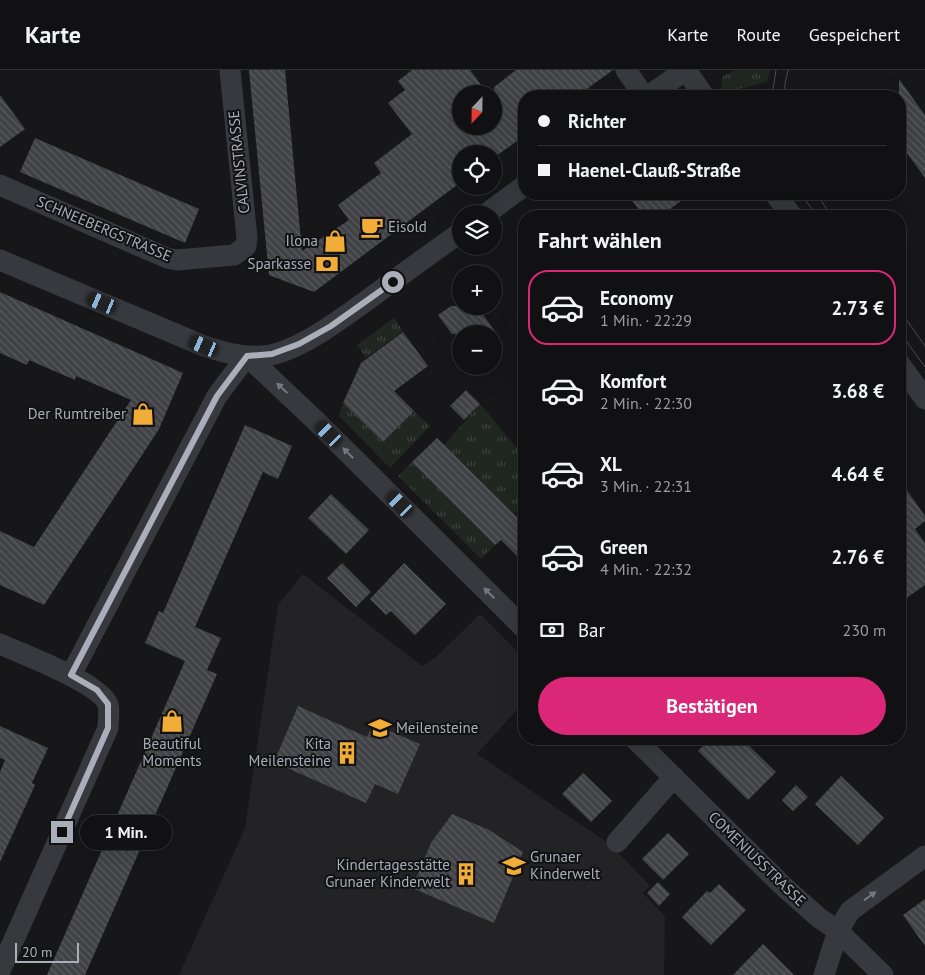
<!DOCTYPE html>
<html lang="de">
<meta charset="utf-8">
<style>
body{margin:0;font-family:"PT Sans",sans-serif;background:#1a1a1c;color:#f1f3f6;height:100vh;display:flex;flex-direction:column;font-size:19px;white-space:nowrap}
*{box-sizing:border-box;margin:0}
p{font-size:16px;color:#9c9da0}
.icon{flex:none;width:28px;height:28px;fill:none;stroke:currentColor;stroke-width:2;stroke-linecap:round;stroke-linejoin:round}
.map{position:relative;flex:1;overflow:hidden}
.drawer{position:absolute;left:518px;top:140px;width:388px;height:535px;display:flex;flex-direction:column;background:#111113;border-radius:20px;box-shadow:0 5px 20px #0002,0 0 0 1px #303133}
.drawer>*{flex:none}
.guide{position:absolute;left:518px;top:20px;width:388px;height:110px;border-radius:20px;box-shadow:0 5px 20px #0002,0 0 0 1px #303133;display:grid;align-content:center;height:110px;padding:0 20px;background:#111113}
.needle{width:32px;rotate:202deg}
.controls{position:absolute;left:452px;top:15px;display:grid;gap:10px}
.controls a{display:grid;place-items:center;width:50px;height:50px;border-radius:50%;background:#111113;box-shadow:0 5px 20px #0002,0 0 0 1px #303133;font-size:25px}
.scale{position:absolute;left:15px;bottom:12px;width:64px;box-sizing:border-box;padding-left:5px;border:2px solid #a9aeb9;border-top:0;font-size:14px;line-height:18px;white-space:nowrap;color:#a9aeb9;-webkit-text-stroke:4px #121214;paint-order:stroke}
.end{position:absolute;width:22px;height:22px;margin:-11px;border:6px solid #a9aeb9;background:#111;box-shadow:0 0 0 2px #111}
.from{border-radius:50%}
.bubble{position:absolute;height:35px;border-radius:18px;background:#111113;box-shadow:0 5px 20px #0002,0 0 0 1px #303133;font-size:16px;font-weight:600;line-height:35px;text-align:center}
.car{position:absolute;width:15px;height:30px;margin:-15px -8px;border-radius:6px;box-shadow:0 0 4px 1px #0007;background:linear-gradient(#222 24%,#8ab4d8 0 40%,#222 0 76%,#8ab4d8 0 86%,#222 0)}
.guide b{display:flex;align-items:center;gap:18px;height:48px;font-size:19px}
.guide b+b{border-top:1px solid #303133}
.guide i{width:12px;height:12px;background:#f1f3f6}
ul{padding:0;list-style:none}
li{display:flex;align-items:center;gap:15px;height:75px;margin:0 10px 8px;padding:0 10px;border:2px solid transparent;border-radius:20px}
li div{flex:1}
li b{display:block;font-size:19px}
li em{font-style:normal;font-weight:600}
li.active{border-color:#db2777}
li>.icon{width:45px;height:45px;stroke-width:1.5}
h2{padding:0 20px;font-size:22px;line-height:60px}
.pay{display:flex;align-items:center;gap:12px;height:55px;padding:0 20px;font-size:19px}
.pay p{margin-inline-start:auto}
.cta{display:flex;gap:10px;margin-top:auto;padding:10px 20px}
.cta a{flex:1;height:58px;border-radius:30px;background:#db2777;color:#fff;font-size:20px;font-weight:600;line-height:58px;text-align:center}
header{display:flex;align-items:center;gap:30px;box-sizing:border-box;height:70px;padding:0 25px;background:#111113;border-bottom:1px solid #303133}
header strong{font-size:24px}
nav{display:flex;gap:28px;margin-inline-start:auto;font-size:18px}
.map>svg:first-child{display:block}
.built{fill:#232326}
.grass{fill:url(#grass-tufts)}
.building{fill:url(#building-back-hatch)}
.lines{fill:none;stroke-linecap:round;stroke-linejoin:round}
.minor{stroke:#38393e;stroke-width:21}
.tram{stroke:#4b4d53;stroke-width:1}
.oneway{fill:#767982}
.route{stroke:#a9aeb9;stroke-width:6}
.labels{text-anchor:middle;stroke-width:4;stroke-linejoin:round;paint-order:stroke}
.street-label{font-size:15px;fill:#a9aeb9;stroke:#121214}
.poi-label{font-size:15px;fill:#a9aeb9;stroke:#121214;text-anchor:end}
</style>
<header>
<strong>Karte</strong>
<nav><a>Karte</a><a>Route</a><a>Gespeichert</a></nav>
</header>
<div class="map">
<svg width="925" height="905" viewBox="0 0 925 905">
<defs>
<pattern id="grass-tufts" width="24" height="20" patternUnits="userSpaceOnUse" patternTransform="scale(1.25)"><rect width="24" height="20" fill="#1f2720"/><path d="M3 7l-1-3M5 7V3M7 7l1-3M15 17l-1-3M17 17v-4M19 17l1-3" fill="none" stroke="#3d443e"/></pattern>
<pattern id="building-back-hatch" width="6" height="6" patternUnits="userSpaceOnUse" patternTransform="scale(1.25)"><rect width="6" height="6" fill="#414246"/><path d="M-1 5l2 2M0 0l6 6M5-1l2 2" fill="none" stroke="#5a5b5f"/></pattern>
</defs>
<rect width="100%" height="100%" fill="#171719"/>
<!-- built -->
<path class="built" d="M303,504L422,596L436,587L480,544L524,588V632L477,684L611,775L650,816L643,823L665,846L664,905H179L245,758L278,535Z"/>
<!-- grass -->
<path class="grass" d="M737,0H770L767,12L722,23C721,5 720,6 737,0Z
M394,248L403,261L366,288L357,275Z
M343,333L383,372L414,341L430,356L390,398L339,346Z
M480,334L524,386V433L513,444L444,375Z
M412,392L495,475L481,489L398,406Z"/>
<!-- building -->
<path class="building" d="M249,0H285L302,181L349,150L338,135L381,103L374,93L412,64L388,33L405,20L398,11L412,0H470L488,24H461V56H494V17L516,0H613L577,26H524V66L499,84H461V112L314,222L269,205Z
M899,9L925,45V108L899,72Z
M0,25L25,59L0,77Z
M35,68L199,139L185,173L20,102Z
M627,124H690L661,146H655L650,139L643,145Z
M0,222L183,303L159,359L44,535L0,515V461L34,477L131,330L76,306L75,310L29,290L27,295L0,283Z
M451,236H477L497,264H452L438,245Z
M403,262L428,296L394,321L414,341L383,372L343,333L361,293Z
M466,320L480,334L464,350L450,336Z
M245,355L292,376L278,409L263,402L195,557L221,568L207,600L217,604L85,905H47L185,591L145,573L159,541L163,543Z
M437,368L524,454V493L501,470L495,475L412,392Z
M899,409L925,446V451L915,459L925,473V515L899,533V486L906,481L899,472Z
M331,424L369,460L346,484L308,448Z
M342,493L371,522L356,537L327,508Z
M404,493L446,534L415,565L391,541L386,545L370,529Z
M298,636L367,667L373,654L420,674L398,724L375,714L366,733L274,692Z
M0,656L48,678L32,713L35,715L0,792V702L5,690L0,688Z
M710,669H742L776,702L748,730L698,681Z
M583,703L612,731L591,752L562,724Z
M841,706L884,748L858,775L815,734Z
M796,715L808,727L793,741L782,730Z
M452,744L489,760L523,782L494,853L412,818L431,773Z
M668,763L689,784L663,810L642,789Z
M658,812L670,824L659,836L647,823Z
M719,814L746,840L711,875L682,847L707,821L710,823Z
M925,829V876L903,845Z
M763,874L794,905H733Z"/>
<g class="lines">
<!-- minor -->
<path class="minor" d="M626,0L644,26
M686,0L704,26
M648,26L686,0
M0,115L167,188L177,190L234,185L246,176L247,168L230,0
M775,124L792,146
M486,144L524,116
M0,190L204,276C225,283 248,289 271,285C306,277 348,244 377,223C405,202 433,182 461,162
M247,286L316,351L524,558
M899,293L925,329
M0,574C22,584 101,613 108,635C110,641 108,652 108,658L0,901
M71,605L217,326L247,286
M635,669L782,815L818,847L838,861L883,905
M617,772L674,707
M824,905L838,861L850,841L925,786"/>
<!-- tram -->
<path class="tram" d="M772,26L776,0
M784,26L785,14L788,0
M801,124L817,146
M816,124L832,146
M899,239L925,276
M899,261L925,297"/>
</g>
<!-- one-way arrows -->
<defs><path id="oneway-solid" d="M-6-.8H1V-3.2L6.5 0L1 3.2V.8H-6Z" transform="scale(1.25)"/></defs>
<g class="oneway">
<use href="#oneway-solid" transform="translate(282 318) rotate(-137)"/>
<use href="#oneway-solid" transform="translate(348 383) rotate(-135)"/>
<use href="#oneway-solid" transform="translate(489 523) rotate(-135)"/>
<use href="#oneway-solid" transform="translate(870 826) rotate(-36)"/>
</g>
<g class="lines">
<!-- route -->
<path class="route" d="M62,762L108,658V634L97,620L71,605L217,326L247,286L272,284L299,274L331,256L393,212"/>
</g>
<!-- icons -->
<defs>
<symbol id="cafe-bare" viewBox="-9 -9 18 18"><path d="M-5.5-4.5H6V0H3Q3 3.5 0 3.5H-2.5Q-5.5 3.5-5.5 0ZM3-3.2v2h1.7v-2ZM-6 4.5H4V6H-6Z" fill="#f1ad37" stroke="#121214" stroke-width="2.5" paint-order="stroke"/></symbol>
<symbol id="shop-bare" viewBox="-9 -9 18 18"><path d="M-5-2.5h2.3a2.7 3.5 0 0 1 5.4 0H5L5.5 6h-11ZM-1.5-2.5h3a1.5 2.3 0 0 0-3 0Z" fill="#f1ad37" stroke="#121214" stroke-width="2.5" paint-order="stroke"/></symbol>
<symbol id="bank-bare" viewBox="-9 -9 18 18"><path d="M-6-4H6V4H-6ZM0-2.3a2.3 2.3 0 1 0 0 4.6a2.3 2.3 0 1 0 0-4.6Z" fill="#f1ad37" stroke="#121214" stroke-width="2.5" paint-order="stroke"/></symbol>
<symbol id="school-bare" viewBox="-9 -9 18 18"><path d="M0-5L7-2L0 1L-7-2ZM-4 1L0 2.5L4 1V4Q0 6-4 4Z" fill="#f1ad37" stroke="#121214" stroke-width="2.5" paint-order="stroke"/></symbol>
<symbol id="building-bare" viewBox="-9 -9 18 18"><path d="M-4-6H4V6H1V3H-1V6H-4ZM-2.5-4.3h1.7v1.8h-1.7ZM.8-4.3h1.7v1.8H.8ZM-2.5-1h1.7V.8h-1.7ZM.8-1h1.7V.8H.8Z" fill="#f1ad37" stroke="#121214" stroke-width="2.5" paint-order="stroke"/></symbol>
</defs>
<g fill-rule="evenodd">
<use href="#cafe-bare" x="356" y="141" width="32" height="32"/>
<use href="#shop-bare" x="319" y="155" width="32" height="32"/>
<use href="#bank-bare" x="311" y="178" width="32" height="32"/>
<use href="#shop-bare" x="127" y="328" width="32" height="32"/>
<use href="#shop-bare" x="156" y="635" width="32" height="32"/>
<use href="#school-bare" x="364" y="642" width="32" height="32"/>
<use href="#building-bare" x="331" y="667" width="32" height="32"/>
<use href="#school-bare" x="498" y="780" width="32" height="32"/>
<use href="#building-bare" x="450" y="788" width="32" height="32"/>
</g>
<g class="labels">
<!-- street labels -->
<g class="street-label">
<text transform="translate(239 92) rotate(-96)" y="5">CALVINSTRASSE</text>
<text transform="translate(104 159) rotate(23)" y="5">SCHNEEBERGSTRASSE</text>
<text transform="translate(757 789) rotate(44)" y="5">COMENIUSSTRASSE</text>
</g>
<!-- poi labels -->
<g class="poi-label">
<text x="388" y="162" text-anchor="start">Eisold</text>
<text x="318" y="176">Ilona</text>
<text x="311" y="199">Sparkasse</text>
<text x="126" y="349">Der Rumtreiber</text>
<text x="396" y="663" text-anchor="start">Meilensteine</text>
<text x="172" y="679" text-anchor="middle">Beautiful<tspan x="172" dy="17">Moments</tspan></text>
<text x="331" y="679">Kita<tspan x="331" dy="17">Meilensteine</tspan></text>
<text x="530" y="792" text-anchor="start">Grunaer<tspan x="530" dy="17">Kinderwelt</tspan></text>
<text x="450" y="800">Kindertagesstätte<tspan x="450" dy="17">Grunaer Kinderwelt</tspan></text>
</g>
</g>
</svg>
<div class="controls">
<a><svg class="needle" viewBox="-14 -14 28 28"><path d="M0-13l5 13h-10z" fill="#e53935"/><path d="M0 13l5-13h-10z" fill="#9c9da0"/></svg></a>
<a><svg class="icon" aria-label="locate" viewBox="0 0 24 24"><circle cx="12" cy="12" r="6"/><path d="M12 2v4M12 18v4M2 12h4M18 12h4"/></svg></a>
<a><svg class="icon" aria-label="layers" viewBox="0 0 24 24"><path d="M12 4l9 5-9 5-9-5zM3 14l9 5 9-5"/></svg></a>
<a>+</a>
<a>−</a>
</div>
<div class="scale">20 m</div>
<i class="end from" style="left:393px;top:212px"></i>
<i class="end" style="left:62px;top:762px"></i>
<div class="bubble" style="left:80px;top:745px;width:92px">1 Min.</div>
<i class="car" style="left:102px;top:233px;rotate:293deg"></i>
<i class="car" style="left:204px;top:276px;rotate:293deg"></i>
<i class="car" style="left:329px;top:364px;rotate:315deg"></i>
<i class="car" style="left:400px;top:434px;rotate:315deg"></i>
<div class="guide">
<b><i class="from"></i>Richter</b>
<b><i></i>Haenel-Clauß-Straße</b>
</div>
<section class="drawer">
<h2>Fahrt wählen</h2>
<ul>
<li class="active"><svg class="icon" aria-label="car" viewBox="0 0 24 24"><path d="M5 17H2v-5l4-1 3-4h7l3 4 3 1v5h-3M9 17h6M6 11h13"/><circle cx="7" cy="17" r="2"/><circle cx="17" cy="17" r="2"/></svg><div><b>Economy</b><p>1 Min. · 22:29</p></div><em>2.73 €</em></li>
<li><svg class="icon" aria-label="car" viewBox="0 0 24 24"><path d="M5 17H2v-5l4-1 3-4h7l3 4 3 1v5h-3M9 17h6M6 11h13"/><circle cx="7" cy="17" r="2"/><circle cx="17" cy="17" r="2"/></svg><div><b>Komfort</b><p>2 Min. · 22:30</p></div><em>3.68 €</em></li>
<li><svg class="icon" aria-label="car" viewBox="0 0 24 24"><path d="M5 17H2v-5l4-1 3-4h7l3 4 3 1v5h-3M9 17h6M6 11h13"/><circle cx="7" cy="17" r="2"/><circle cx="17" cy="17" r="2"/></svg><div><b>XL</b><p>3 Min. · 22:31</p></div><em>4.64 €</em></li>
<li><svg class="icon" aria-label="car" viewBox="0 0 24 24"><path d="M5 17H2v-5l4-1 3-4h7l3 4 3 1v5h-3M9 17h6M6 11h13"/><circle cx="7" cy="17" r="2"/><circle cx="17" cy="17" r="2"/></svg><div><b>Green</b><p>4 Min. · 22:32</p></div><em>2.76 €</em></li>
</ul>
<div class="pay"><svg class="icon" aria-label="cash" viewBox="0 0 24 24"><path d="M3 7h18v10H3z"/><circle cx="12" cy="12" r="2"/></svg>Bar<p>230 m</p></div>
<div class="cta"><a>Bestätigen</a></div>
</section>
</div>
